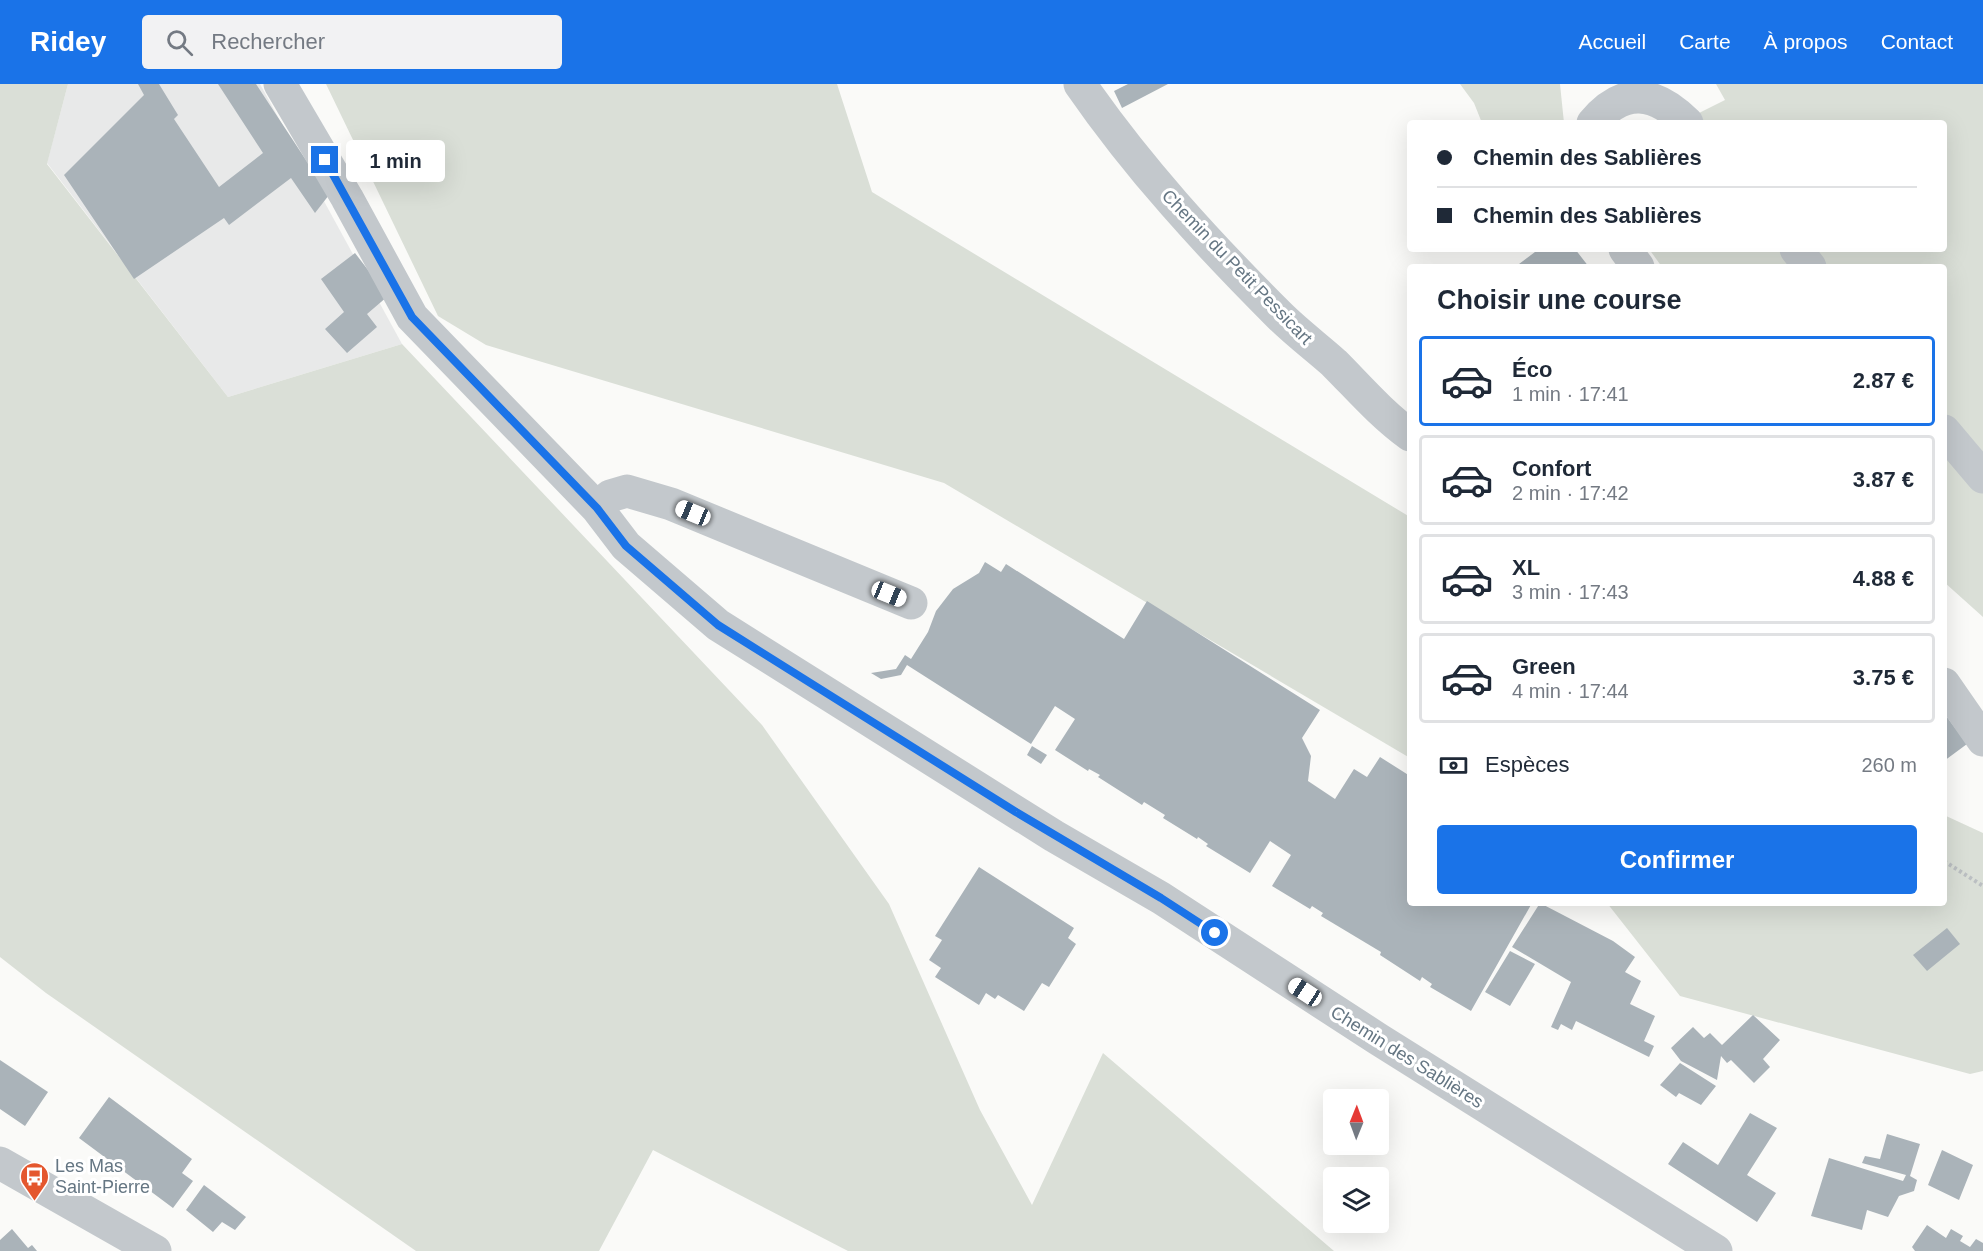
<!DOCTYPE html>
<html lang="fr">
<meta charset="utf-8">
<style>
body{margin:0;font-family:Arial,sans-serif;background:#f2f2f3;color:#1f2937;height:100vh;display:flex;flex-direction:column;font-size:22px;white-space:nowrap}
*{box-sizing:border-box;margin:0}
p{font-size:20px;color:#747a83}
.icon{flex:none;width:33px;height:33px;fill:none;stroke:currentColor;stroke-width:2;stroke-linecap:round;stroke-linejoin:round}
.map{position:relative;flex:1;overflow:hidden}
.side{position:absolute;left:1407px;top:180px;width:540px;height:642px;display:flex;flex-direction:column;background:#fff;border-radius:6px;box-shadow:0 6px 24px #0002}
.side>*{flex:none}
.top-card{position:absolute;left:1407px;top:36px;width:540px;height:132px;border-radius:6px;box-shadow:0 6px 24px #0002;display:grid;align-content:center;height:132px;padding:0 30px;background:#fff}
.needle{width:39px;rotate:1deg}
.tools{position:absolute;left:1323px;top:1005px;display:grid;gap:12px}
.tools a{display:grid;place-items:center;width:66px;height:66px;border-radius:6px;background:#fff;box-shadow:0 6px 24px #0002;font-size:30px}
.end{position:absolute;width:27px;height:27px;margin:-14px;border:8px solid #1a73e8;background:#fff;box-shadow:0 0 0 3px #fff}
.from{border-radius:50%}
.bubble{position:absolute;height:42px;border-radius:6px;background:#fff;box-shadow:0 6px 24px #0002;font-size:20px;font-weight:700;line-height:42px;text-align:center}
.car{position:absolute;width:18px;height:36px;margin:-18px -9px;border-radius:8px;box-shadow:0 0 4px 2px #0007;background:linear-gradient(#fff 24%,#345 0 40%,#fff 0 76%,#345 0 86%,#fff 0)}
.top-card b{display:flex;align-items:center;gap:21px;height:57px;font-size:22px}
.top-card b+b{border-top:2px solid #e0e1e3}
.top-card i{width:15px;height:15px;background:#1f2937}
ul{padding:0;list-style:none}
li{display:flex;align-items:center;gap:18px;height:90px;margin:0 12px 9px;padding:0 18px;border:3px solid #e0e1e3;border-radius:6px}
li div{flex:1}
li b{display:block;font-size:22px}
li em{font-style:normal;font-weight:700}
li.on{border-color:#1a73e8}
li>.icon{width:54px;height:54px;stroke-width:1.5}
h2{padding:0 30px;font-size:27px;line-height:72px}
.pay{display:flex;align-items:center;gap:15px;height:66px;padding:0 30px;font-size:22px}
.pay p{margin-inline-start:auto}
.cta{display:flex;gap:12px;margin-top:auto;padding:12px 30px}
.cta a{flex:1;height:69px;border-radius:6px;background:#1a73e8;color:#fff;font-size:24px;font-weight:700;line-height:69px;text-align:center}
header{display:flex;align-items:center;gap:36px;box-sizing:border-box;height:84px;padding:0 30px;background:#1a73e8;color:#fff}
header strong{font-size:28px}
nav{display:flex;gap:33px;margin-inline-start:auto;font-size:21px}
.search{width:420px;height:54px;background:#f2f2f3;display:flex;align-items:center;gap:15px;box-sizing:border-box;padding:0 21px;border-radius:6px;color:#747a83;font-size:22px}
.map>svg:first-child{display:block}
.built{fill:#e8e9e9}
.green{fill:#dadfd7}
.building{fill:#aab3b9}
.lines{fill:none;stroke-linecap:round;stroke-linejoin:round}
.path{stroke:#bbbfc2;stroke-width:4;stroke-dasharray:3 3;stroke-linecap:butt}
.minor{stroke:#c3c8cc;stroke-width:33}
.route{stroke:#1a73e8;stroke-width:8}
.labels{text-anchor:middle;stroke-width:6;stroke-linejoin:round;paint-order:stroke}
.street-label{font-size:18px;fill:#657683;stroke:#fff}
.poi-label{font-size:18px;fill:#657683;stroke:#fff;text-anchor:start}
</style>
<header>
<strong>Ridey</strong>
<div class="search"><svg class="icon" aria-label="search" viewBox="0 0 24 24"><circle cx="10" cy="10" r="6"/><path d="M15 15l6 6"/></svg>Rechercher</div>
<nav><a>Accueil</a><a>Carte</a><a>À propos</a><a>Contact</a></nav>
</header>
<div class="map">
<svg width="1983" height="1167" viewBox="0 0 1983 1167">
<rect width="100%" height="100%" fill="#fafaf8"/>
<!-- built -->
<path class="built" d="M68,0H260L402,260L228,313L47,79Z"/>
<!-- green -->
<path class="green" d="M0,0H68L47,80L228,313L402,260L762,641L889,820L980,1026L1032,1121L1103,969L1334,1167H848L653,1066L599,1167H416L46,909L0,873Z
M326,0H837L872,108L1410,433V674L944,399L486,261L438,232Z
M1460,0H1560L1564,39H1482L1474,19Z
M1716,0H1983V533L1944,498V183H1662L1649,165H1944V39H1679L1725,16Z
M1944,731L1983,749V987L1970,990L1680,912L1607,819H1944Z"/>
<!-- building -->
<path class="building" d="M138,0H159L178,31L174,35L219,103L263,69L218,0H256L329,111L315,129L291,94L229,141L224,134L134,195L64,91L144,11Z
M1128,0H1168L1122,24L1114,7Z
M1539,165H1575L1589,183H1515Z
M355,169L388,212L367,230L377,243L347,269L325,245L344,228L321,195Z
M985,478L1001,488L1006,480L1124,555L1147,517L1320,626L1302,654L1311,672L1308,697L1335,715L1354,685L1367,693L1380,673L1410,692V819H1532L1471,927L1430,903L1432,900L1422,893L1420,897L1380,871L1381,868L1321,832L1323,829L1312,822L1310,825L1272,802L1291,771L1270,757L1250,789L1206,762L1208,760L1198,753L1197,755L1163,734L1165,731L1144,718L1142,721L1098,693L1100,691L1089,685L1088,687L1055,666L1075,635L1055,622L1031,660L907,581L901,591L881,595L871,589L896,585L905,571L911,575L928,548L936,527L953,505L979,489Z
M1944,629L1967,660L1944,677Z
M1032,662L1047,671L1041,680L1027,671Z
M979,783L1074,844L1068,854L1076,860L1049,903L1042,899L1024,927L998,911L995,915L986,909L979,921L935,893L941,884L929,876L942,856L935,852Z
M1540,819L1613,857L1635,873L1625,888L1641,897L1630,920L1655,932L1644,957L1654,962L1649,973L1576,937L1572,946L1561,940L1558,946L1551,943L1571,898L1512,863Z
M1947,844L1960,860L1927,887L1913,871Z
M1510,867L1535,880L1510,922L1485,908Z
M1753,931L1780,956L1763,975L1770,983L1754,999L1731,976L1727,979L1721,972L1717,996L1681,977L1671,964L1693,943L1704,954L1710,949L1722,961Z
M0,976L48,1008L25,1042L0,1025Z
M1680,979L1716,1002L1701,1021L1679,1009L1676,1013L1660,1001Z
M109,1013L192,1075L182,1089L193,1097L173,1124L79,1054Z
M1750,1029L1777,1044L1747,1091L1776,1109L1757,1138L1668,1080L1683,1058L1718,1081Z
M1887,1050L1920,1060L1910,1092L1917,1096L1914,1107L1899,1112L1888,1133L1867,1126L1862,1146L1811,1132L1829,1074L1903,1097L1906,1091L1862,1079L1865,1072L1880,1075Z
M1942,1066L1973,1081L1959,1116L1928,1101Z
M204,1101L246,1133L235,1146L222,1138L213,1148L186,1126Z
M1927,1141L1946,1154L1951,1145L1963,1152L1960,1157L1970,1163L1976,1155L1983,1159V1167H1915L1912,1163Z
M12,1145L28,1164L32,1161L37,1167H0V1156Z"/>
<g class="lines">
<!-- path -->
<path class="path" d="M1944,777L1983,802"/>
<!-- minor -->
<path class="minor" d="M280,0L347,114L412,233L597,424L626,462L718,541L1054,752L1161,814L1378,955L1716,1167
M1080,0C1138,84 1207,159 1279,231C1296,248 1316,263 1334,279C1359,304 1381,330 1410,351
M1593,39C1624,2 1655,7 1687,39
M1625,165L1638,183
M1796,165L1810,183
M1944,347L1983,393
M597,424L610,412L627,407L671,420L911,519
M1944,600L1983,656
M0,1079L155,1167"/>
</g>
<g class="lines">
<!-- route -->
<path class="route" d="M325,76L412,233L597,424L626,462L718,541L1016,728L1161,814L1215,849"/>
</g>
<!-- icons -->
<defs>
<symbol id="bus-pin" viewBox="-11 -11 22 30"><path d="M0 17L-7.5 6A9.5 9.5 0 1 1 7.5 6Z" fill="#e4572e" stroke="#fff"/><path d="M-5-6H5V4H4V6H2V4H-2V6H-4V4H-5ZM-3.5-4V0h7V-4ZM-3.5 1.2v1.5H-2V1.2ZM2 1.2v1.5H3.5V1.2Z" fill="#fff"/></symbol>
</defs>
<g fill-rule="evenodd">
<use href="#bus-pin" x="18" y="1076" width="33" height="45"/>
</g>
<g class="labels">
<!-- street labels -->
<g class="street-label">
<text transform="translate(1237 183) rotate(46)" y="6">Chemin du Petit Pessicart</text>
<text transform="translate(1407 973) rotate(32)" y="6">Chemin des Sablières</text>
</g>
<!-- poi labels -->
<g class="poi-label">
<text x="55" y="1088">Les Mas<tspan x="55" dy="21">Saint-Pierre</tspan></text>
</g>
</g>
</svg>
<div class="tools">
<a><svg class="needle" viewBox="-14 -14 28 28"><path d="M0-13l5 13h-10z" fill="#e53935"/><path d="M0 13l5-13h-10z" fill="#747a83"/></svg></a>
<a><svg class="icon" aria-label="layers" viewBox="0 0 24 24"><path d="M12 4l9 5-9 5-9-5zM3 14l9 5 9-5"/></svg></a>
</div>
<i class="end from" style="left:1215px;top:849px"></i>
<i class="end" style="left:325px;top:76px"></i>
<div class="bubble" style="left:346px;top:56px;width:99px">1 min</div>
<i class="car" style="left:693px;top:429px;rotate:292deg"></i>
<i class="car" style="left:889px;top:510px;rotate:112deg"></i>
<i class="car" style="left:1305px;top:908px;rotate:303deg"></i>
<div class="top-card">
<b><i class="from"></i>Chemin des Sablières</b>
<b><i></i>Chemin des Sablières</b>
</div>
<section class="side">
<h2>Choisir une course</h2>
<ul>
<li class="on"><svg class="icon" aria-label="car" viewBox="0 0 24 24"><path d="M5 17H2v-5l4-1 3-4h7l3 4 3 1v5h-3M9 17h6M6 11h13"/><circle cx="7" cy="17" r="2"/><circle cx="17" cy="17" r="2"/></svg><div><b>Éco</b><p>1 min · 17:41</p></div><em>2.87 €</em></li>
<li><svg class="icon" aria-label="car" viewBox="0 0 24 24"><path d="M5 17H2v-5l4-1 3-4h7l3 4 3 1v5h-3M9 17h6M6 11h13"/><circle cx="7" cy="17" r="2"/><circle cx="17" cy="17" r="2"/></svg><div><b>Confort</b><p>2 min · 17:42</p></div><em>3.87 €</em></li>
<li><svg class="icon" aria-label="car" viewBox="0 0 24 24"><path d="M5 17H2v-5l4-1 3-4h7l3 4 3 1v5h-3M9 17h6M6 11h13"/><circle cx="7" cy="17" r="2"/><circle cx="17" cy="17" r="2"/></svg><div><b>XL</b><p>3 min · 17:43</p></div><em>4.88 €</em></li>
<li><svg class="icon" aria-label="car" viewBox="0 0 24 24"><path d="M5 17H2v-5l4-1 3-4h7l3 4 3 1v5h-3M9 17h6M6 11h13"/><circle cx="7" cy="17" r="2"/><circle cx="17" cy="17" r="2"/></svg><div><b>Green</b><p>4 min · 17:44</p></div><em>3.75 €</em></li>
</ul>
<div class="pay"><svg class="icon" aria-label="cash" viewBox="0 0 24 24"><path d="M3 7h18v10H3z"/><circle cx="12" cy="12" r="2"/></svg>Espèces<p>260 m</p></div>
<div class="cta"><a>Confirmer</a></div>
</section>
</div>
